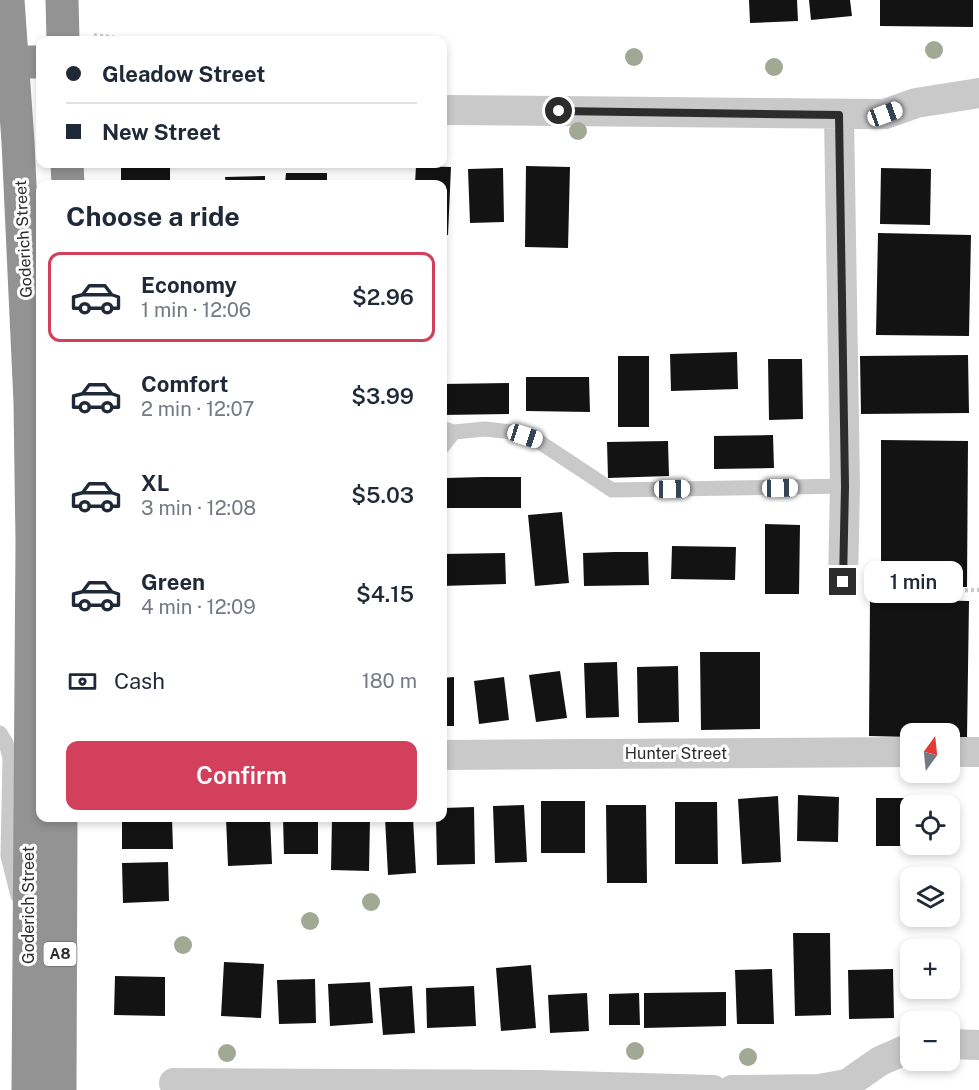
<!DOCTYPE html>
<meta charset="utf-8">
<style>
body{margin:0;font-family:"Public Sans",sans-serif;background:#f6f6f7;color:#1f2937;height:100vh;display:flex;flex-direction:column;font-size:22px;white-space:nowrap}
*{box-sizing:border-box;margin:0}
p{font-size:20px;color:#747a83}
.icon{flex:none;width:33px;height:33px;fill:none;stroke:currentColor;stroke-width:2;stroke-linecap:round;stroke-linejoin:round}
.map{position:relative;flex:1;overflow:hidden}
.panel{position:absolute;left:36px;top:180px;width:411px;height:642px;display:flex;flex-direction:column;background:#fff;border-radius:12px;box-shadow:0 3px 9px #0003}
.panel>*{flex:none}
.guide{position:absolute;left:36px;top:36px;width:411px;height:132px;border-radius:12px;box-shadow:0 3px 9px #0003;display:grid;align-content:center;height:132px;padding:0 30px;background:#fff}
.needle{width:39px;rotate:15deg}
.tools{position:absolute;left:900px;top:723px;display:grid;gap:12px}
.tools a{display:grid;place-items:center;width:60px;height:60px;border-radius:12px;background:#fff;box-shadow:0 3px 9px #0003;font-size:30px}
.end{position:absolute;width:27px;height:27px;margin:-14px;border:8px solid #2c2c2c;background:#fff;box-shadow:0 0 0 3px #fff}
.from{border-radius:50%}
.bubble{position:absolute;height:42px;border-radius:12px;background:#fff;box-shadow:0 3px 9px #0003;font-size:20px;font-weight:600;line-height:42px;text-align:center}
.car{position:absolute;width:18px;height:36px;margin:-18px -9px;border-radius:8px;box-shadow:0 0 4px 2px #0007;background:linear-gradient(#fff 24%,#345 0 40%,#fff 0 76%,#345 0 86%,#fff 0)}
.guide b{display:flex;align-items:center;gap:21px;height:57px;font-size:22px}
.guide b+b{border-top:2px solid #e0e1e3}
.guide i{width:15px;height:15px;background:#1f2937}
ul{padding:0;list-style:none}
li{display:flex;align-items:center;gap:18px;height:90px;margin:0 12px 9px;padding:0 18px;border:3px solid transparent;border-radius:12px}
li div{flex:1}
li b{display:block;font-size:22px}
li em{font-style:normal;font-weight:600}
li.current{border-color:#d2405c}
li>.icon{width:54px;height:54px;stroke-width:1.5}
h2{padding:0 30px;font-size:27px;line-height:72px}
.pay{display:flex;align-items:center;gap:15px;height:66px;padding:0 30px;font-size:22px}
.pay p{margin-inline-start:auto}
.primary-button{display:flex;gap:12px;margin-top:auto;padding:12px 30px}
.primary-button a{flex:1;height:69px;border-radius:12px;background:#d2405c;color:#fff;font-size:24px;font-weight:600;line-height:69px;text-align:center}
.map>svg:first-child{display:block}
.building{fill:#131313}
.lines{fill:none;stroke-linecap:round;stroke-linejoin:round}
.path{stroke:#c9c9c9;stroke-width:4;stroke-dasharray:3 3;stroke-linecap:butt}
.lane{stroke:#c9c9c9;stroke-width:15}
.street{stroke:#c9c9c9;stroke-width:30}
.highway{stroke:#939393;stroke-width:33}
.tree{fill:#a1a995}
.route{stroke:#2c2c2c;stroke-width:8}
.labels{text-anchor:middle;stroke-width:6;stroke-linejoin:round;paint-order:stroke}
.shield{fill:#fff;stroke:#6b6b6b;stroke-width:1.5}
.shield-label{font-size:15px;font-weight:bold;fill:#2c2c2c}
.street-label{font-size:16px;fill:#2c2c2c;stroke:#fff}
</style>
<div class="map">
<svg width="979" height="1090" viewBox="0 0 979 1090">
<rect width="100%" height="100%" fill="#fff"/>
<!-- building -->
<path class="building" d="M749,0H797L798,21L750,23Z
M809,0H850L852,16L811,20Z
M880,0H973V27L880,26Z
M121,164H170V184H121Z
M416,166L451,167L448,235H442V184H415Z
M526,166L570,167L568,248L525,247Z
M503,168L504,222L470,223L468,169Z
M881,168L931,169L930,225L880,224Z
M286,173H327V184H285Z
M265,176V184H226L225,177Z
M394,180V184H348V181Z
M878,233L971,235L969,336L876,335Z
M737,352L738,389L671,391L670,354Z
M968,355L969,413L861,414L860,356Z
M618,356H649V427H618Z
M768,359H802L803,419L769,420Z
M526,377H589L590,412L526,411Z
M509,383V414L442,415V384Z
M773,435L774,468L714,469V436Z
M881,440L968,441L967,587L881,586Z
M668,441L669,476L608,478L607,442Z
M483,477H521V508H446V478Z
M562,512L569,583L535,586L528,515Z
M765,524L800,525L799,594H765Z
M672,546L736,547L735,580L671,579Z
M615,552H648L649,585L584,586L583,553Z
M505,553L506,584L442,586V554Z
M870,599L969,601L967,738L950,737V734H910V737L869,736Z
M700,652H760V729L701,730Z
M617,662L619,717L586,718L584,663Z
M678,666L679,722L638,723L637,667Z
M560,671L567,718L536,722L529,675Z
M454,677V726H442V678Z
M504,677L509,720L479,724L474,681Z
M798,795L839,797L838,842L797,841Z
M778,796L781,862L742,864L738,799Z
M876,798H928V806H910V846H876Z
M541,801H585V853H541Z
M675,802H717L718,864H675Z
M524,805L527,862L495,863L493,806Z
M606,805H646L647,883H607Z
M474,807L475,864L437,865L436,818H442V808Z
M122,818H172L173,849H122Z
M226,818H270L272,864L228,866Z
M283,818H318V854H284Z
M332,818H370L369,871L331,870Z
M385,818H413L416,873L388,875Z
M168,862L169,901L123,903L122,863Z
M793,933H830L831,1015L795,1016Z
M224,962L264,964L261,1018L221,1016Z
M531,965L536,1028L501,1031L496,968Z
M772,969L774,1024H737L735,970Z
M893,969L894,1018L849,1019L848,970Z
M115,976L165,977V1016L114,1015Z
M315,979L316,1023L279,1024L277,980Z
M370,982L373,1023L330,1026L328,984Z
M412,986L415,1033L383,1035L379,988Z
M474,986L476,1026L427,1028L426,988Z
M726,992V1026L644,1028V993Z
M587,993L589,1031L550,1033L548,995Z
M639,993L640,1025H609V994Z"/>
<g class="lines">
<!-- path -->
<path class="path" d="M94,35L112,37L119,40
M869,592L979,590"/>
<!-- lane -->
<path class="lane" d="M442,428L454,432L485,429L512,432L538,441L612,490L845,486
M442,447L454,432
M0,733L6,743L10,758L8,856L18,896"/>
<!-- street -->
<path class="street" d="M442,110L885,114L916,103L979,93
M839,115L845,486L843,582
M950,752H979
M442,755L910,752
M950,1044L979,1045
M174,1083L536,1085L713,1090
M732,1090L819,1089L847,1084L880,1061L910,1048"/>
<!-- highway -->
<path class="highway" d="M8,0L18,142L30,402L32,542L28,1090
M62,0L63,40
M13,62H40
M67,164L68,184
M60,1090L61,818"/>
</g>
<!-- trees -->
<g class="tree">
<circle cx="934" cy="50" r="9"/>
<circle cx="634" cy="57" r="9"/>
<circle cx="774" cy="67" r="9"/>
<circle cx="578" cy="131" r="9"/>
<circle cx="371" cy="902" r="9"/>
<circle cx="310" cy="921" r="9"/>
<circle cx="183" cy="945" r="9"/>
<circle cx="635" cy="1051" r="9"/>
<circle cx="227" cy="1053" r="9"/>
<circle cx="748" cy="1057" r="9"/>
</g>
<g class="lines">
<!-- route -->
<path class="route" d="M559,111L839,115L845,486L843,582"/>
</g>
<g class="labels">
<!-- shield labels -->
<rect class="shield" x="43.5" y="942" width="33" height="24" rx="4.5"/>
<g class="shield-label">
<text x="60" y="959">A8</text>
</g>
<!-- street labels -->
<g class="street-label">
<text transform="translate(23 239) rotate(-93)" y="6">Goderich Street</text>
<text x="676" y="759">Hunter Street</text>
<text transform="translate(28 905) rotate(-90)" y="6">Goderich Street</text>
</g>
</g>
</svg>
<div class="tools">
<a><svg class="needle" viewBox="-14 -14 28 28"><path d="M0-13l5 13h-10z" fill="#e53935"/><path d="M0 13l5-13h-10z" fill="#747a83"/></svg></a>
<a><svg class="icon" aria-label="locate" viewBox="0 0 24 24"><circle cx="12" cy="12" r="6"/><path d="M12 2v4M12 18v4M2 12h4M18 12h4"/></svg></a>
<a><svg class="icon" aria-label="layers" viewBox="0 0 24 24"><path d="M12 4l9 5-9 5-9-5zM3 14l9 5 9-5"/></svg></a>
<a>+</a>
<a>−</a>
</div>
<i class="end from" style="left:559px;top:111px"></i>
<i class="end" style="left:843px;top:582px"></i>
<div class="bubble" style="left:864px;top:561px;width:99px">1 min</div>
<i class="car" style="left:885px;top:114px;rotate:70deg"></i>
<i class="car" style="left:525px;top:436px;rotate:108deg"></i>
<i class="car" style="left:780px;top:488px;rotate:89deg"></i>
<i class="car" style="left:672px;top:489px;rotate:89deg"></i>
<div class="guide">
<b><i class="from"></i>Gleadow Street</b>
<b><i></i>New Street</b>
</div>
<section class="panel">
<h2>Choose a ride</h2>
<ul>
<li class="current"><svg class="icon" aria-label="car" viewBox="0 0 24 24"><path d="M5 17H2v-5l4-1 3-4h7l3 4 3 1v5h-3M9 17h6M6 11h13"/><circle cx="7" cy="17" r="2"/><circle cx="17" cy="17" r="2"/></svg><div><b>Economy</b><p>1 min · 12:06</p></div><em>$2.96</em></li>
<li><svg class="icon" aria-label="car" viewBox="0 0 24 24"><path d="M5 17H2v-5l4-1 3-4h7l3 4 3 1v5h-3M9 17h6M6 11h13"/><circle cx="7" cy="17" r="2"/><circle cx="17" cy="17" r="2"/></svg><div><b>Comfort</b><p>2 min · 12:07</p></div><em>$3.99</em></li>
<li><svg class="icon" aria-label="car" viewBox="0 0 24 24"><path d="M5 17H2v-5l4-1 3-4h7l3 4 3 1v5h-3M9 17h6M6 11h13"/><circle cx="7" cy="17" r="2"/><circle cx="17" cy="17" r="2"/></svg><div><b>XL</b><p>3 min · 12:08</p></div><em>$5.03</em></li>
<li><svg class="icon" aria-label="car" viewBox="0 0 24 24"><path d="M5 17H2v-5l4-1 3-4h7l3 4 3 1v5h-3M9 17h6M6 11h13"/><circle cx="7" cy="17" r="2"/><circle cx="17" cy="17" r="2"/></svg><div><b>Green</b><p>4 min · 12:09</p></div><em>$4.15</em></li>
</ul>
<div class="pay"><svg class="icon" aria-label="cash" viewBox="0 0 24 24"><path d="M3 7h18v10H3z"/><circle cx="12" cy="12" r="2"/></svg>Cash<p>180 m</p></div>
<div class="primary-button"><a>Confirm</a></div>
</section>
</div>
